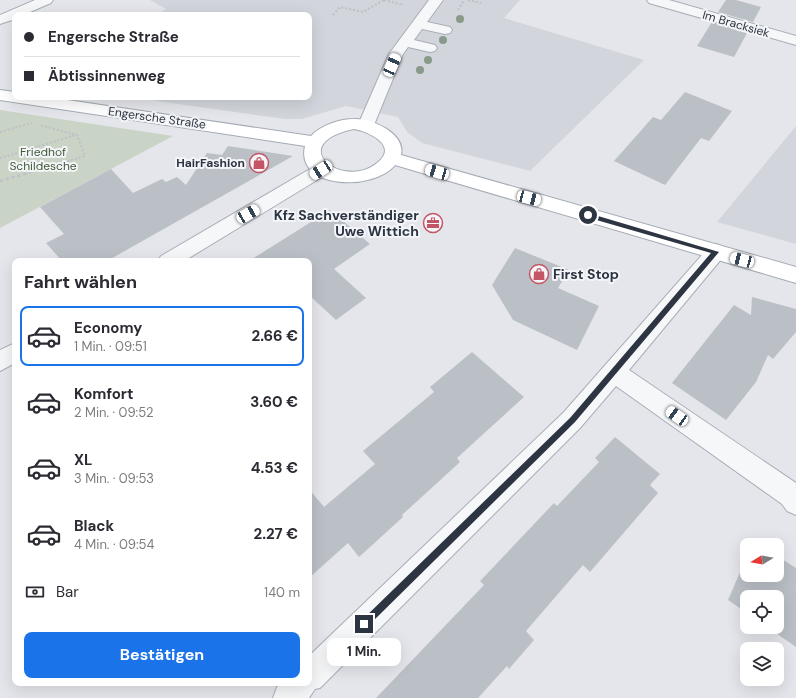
<!DOCTYPE html>
<html lang="de">
<meta charset="utf-8">
<style>
body{margin:0;font-family:"DM Sans",sans-serif;background:#f7f7f7;color:#2b2b33;height:100vh;display:flex;flex-direction:column;font-size:15px;white-space:nowrap}
*{box-sizing:border-box;margin:0}
p{font-size:13px;color:#7c7c81}
.icon{flex:none;width:22px;height:22px;fill:none;stroke:currentColor;stroke-width:2;stroke-linecap:round;stroke-linejoin:round}
.map{position:relative;flex:1;overflow:hidden}
.side{position:absolute;left:12px;top:258px;width:300px;height:428px;display:flex;flex-direction:column;background:#fff;border-radius:8px;box-shadow:0 4px 16px #0002}
.side>*{flex:none}
.top-card{position:absolute;left:12px;top:12px;width:300px;height:88px;border-radius:8px;box-shadow:0 4px 16px #0002;display:grid;align-content:center;height:88px;padding:0 12px;background:#fff}
.needle{width:26px;rotate:259deg}
.buttons{position:absolute;left:740px;top:538px;display:grid;gap:8px}
.buttons a{display:grid;place-items:center;width:44px;height:44px;border-radius:8px;background:#fff;box-shadow:0 4px 16px #0002;font-size:20px}
.end{position:absolute;width:18px;height:18px;margin:-9px;border:5px solid #2d3442;background:#fff;box-shadow:0 0 0 2px #fff}
.from{border-radius:50%}
.bubble{position:absolute;height:28px;border-radius:8px;background:#fff;box-shadow:0 4px 16px #0002;font-size:13px;font-weight:700;line-height:28px;text-align:center}
.car{position:absolute;width:12px;height:24px;margin:-12px -6px;border-radius:5px;box-shadow:0 0 3px 1px #0007;background:linear-gradient(#fff 24%,#345 0 40%,#fff 0 76%,#345 0 86%,#fff 0)}
.top-card b{display:flex;align-items:center;gap:14px;height:38px;font-size:15px}
.top-card b+b{border-top:1px solid #e1e1e2}
.top-card i{width:10px;height:10px;background:#2b2b33}
ul{padding:0;list-style:none}
li{display:flex;align-items:center;gap:12px;height:60px;margin:0 8px 6px;padding:0 4px;border:2px solid transparent;border-radius:8px}
li div{flex:1}
li b{display:block;font-size:15px}
li em{font-style:normal;font-weight:700}
li.active{border-color:#1a73e8}
li>.icon{width:36px;height:36px;stroke-width:1.5}
h2{padding:0 12px;font-size:18px;line-height:48px}
.pay{display:flex;align-items:center;gap:10px;height:44px;padding:0 12px;font-size:15px}
.pay p{margin-inline-start:auto}
.button{display:flex;gap:8px;margin-top:auto;padding:8px 12px}
.button a{flex:1;height:46px;border-radius:8px;background:#1a73e8;color:#fff;font-size:16px;font-weight:700;line-height:46px;text-align:center}
.map>svg:first-child{display:block}
.built{fill:#d2d6dc}
.green{fill:#c9d4c6}
.building{fill:#bbc0c7}
.lines{fill:none;stroke-linecap:round;stroke-linejoin:round}
.minor-casing{stroke:#a9adb5;stroke-width:2}
.major-casing{stroke:#a4abb5;stroke-width:2}
.path-far1{stroke:#bec0c6;stroke-width:2;stroke-dasharray:2 2;stroke-linecap:butt}
.path{stroke:#bec0c6;stroke-width:2.5;stroke-dasharray:3 3;stroke-linecap:butt}
.minor{fill:#f6f7f9;fill-rule:evenodd}
.major{fill:#fff;fill-rule:evenodd}
.tree{fill:#8a9a8a}
.route{fill:#2d3442}
.labels{text-anchor:middle;stroke-width:4;stroke-linejoin:round;paint-order:stroke}
.far-street-label{font-size:12px;fill:#2d3442;stroke:#f4f5f8}
.far-park-label{font-size:12px;fill:#415c3b;stroke:#f4f5f8}
.far-poi-label{font-size:12px;font-weight:bold;fill:#2d3442;stroke:#f4f5f8;text-anchor:end}
.poi-label{font-size:14px;font-weight:bold;fill:#2d3442;stroke:#f4f5f8;text-anchor:end}
</style>
<div class="map">
<svg width="796" height="698" viewBox="0 0 796 698">
<rect width="100%" height="100%" fill="#e4e6eb"/>
<!-- built -->
<path class="built" d="M150,0H520L504,18L644,60L530,171L422,143L407,132L398,117L346,106L302,119H285L129,97H309V15H157L166,9Z
M796,126V244L717,222Z"/>
<!-- green -->
<path class="green" d="M0,110L173,136L0,228Z"/>
<!-- building -->
<path class="building" d="M726,0H736L761,7L753,22L718,12Z
M712,22L747,33L734,57L697,46Z
M685,92L732,111L709,141L701,138L665,185L614,161L653,117L661,120Z
M228,146L293,156L107,261H62L46,243L64,234L40,207L111,169L133,193L162,179L166,182L177,177L186,185L207,153L222,155Z
M330,210L370,244L334,269L366,298L336,320L309,295V261H249Z
M515,248L569,270L558,288L599,306L577,350L513,320L492,285Z
M752,297L796,309V332L773,359L768,355L756,382L726,420L672,383L734,305L751,315Z
M472,352L524,397L457,458L460,462L402,515L403,517L359,557L348,543L309,578V489L324,507L375,464L363,451L434,392L430,387Z
M615,437L660,474L650,485L658,493L590,572L583,565L526,631L534,640L509,669L507,666L478,698H376L484,585L480,581L483,578L554,503L557,506L599,462L595,458Z
M747,556V575H777V556L796,568V647L767,627H777V597H747V613L728,600Z"/>
<g class="lines">
<defs>
<path id="minor" d="M35,0H53L51,3L23,15H15V19L0,24V15Z
M429,0H443L427,22L450,27L452,30L450,33L445,34L422,29L414,40L435,45L437,48L435,51L430,52L408,47L403,54L374,125L372,129L366,130L360,129L358,125L389,54Z
M647,0H669L796,36V45L649,3Z
M321,164L327,166L330,170L327,174L184,261H158L161,256L315,166Z
M716,244L723,247L726,252L723,257L629,370L796,483V515L787,511L782,504L616,386L580,428L320,688L315,689L309,698H273L277,687L282,683H309V656L564,412L709,247Z
M15,343V363L0,371V350Z"/>
<path id="major" d="M0,90L15,92V97H47L311,136C321,125 340,119 354,119C371,118 406,133 401,155L796,267V283L395,165C374,191 295,190 305,146L0,100ZM354,129C370,132 399,146 377,163C343,191 283,144 354,129Z"/>
</defs>
<!-- minor casing -->
<use href="#minor" class="minor-casing"/>
<!-- major casing -->
<use href="#major" class="major-casing"/>
<!-- path-far1 -->
<path class="path-far1" d="M384,0L404,5
M468,0L481,3
M458,10L464,0
M333,15L340,7L363,12L384,0
M0,132L32,123
M0,158L76,135
M25,174L85,156L77,135L39,125"/>
<!-- path -->
<path class="path" d="M0,181L28,173"/>
<!-- minor -->
<use href="#minor" class="minor"/>
<!-- major -->
<use href="#major" class="major"/>
</g>
<!-- trees -->
<g class="tree">
<circle cx="460" cy="19" r="4"/>
<circle cx="443" cy="40" r="4"/>
<circle cx="428" cy="60" r="4"/>
<circle cx="420" cy="70" r="4"/>
</g>
<!-- route -->
<path class="route" d="M588,213L719,252L575,422L367,627H361V621L570,418L711,253L586,217V214Z"/>
<!-- icons -->
<defs>
<symbol id="shop-ring" viewBox="-11 -11 22 22"><circle r="9.5" fill="#f4f5f8" stroke="#c45565" stroke-width="1.5"/><path d="M-5-2.5h2.3a2.7 3.5 0 0 1 5.4 0H5L5.5 6h-11ZM-1.5-2.5h3a1.5 2.3 0 0 0-3 0Z" fill="#c45565"/></symbol>
<symbol id="office-ring" viewBox="-11 -11 22 22"><circle r="9.5" fill="#f4f5f8" stroke="#c45565" stroke-width="1.5"/><path d="M-6-3h4V-5.5h4V-3h4V5H-6ZM-1-4.5V-3h2v-1.5ZM-6 0V1H6V0Z" fill="#c45565"/></symbol>
</defs>
<g fill-rule="evenodd">
<use href="#shop-ring" x="248" y="152" width="22" height="22"/>
<use href="#office-ring" x="422" y="212" width="22" height="22"/>
<use href="#shop-ring" x="528" y="263" width="22" height="22"/>
</g>
<g class="labels">
<!-- far-street labels -->
<g class="far-street-label">
<text transform="translate(736 24) rotate(16)" y="4">Im Bracksiek</text>
<text transform="translate(157 118) rotate(8)" y="4">Engersche Straße</text>
</g>
<!-- far-park labels -->
<g class="far-park-label">
<text x="43" y="156">Friedhof<tspan x="43" dy="14">Schildesche</tspan></text>
</g>
<!-- far-poi labels -->
<g class="far-poi-label">
<text x="245" y="167">HairFashion</text>
</g>
<!-- poi labels -->
<g class="poi-label">
<text x="419" y="220">Kfz Sachverständiger<tspan x="419" dy="16">Uwe Wittich</tspan></text>
<text x="553" y="279" text-anchor="start">First Stop</text>
</g>
</g>
</svg>
<div class="buttons">
<a><svg class="needle" viewBox="-14 -14 28 28"><path d="M0-13l5 13h-10z" fill="#e53935"/><path d="M0 13l5-13h-10z" fill="#7c7c81"/></svg></a>
<a><svg class="icon" aria-label="locate" viewBox="0 0 24 24"><circle cx="12" cy="12" r="6"/><path d="M12 2v4M12 18v4M2 12h4M18 12h4"/></svg></a>
<a><svg class="icon" aria-label="layers" viewBox="0 0 24 24"><path d="M12 4l9 5-9 5-9-5zM3 14l9 5 9-5"/></svg></a>
</div>
<i class="end from" style="left:588px;top:215px"></i>
<i class="end" style="left:364px;top:624px"></i>
<div class="bubble" style="left:327px;top:638px;width:74px">1 Min.</div>
<i class="car" style="left:392px;top:65px;rotate:24deg"></i>
<i class="car" style="left:321px;top:170px;rotate:237deg"></i>
<i class="car" style="left:437px;top:172px;rotate:286deg"></i>
<i class="car" style="left:529px;top:198px;rotate:105deg"></i>
<i class="car" style="left:248px;top:214px;rotate:60deg"></i>
<i class="car" style="left:742px;top:260px;rotate:285deg"></i>
<i class="car" style="left:677px;top:416px;rotate:305deg"></i>
<div class="top-card">
<b><i class="from"></i>Engersche Straße</b>
<b><i></i>Äbtissinnenweg</b>
</div>
<section class="side">
<h2>Fahrt wählen</h2>
<ul>
<li class="active"><svg class="icon" aria-label="car" viewBox="0 0 24 24"><path d="M5 17H2v-5l4-1 3-4h7l3 4 3 1v5h-3M9 17h6M6 11h13"/><circle cx="7" cy="17" r="2"/><circle cx="17" cy="17" r="2"/></svg><div><b>Economy</b><p>1 Min. · 09:51</p></div><em>2.66 €</em></li>
<li><svg class="icon" aria-label="car" viewBox="0 0 24 24"><path d="M5 17H2v-5l4-1 3-4h7l3 4 3 1v5h-3M9 17h6M6 11h13"/><circle cx="7" cy="17" r="2"/><circle cx="17" cy="17" r="2"/></svg><div><b>Komfort</b><p>2 Min. · 09:52</p></div><em>3.60 €</em></li>
<li><svg class="icon" aria-label="car" viewBox="0 0 24 24"><path d="M5 17H2v-5l4-1 3-4h7l3 4 3 1v5h-3M9 17h6M6 11h13"/><circle cx="7" cy="17" r="2"/><circle cx="17" cy="17" r="2"/></svg><div><b>XL</b><p>3 Min. · 09:53</p></div><em>4.53 €</em></li>
<li><svg class="icon" aria-label="car" viewBox="0 0 24 24"><path d="M5 17H2v-5l4-1 3-4h7l3 4 3 1v5h-3M9 17h6M6 11h13"/><circle cx="7" cy="17" r="2"/><circle cx="17" cy="17" r="2"/></svg><div><b>Black</b><p>4 Min. · 09:54</p></div><em>2.27 €</em></li>
</ul>
<div class="pay"><svg class="icon" aria-label="cash" viewBox="0 0 24 24"><path d="M3 7h18v10H3z"/><circle cx="12" cy="12" r="2"/></svg>Bar<p>140 m</p></div>
<div class="button"><a>Bestätigen</a></div>
</section>
</div>
